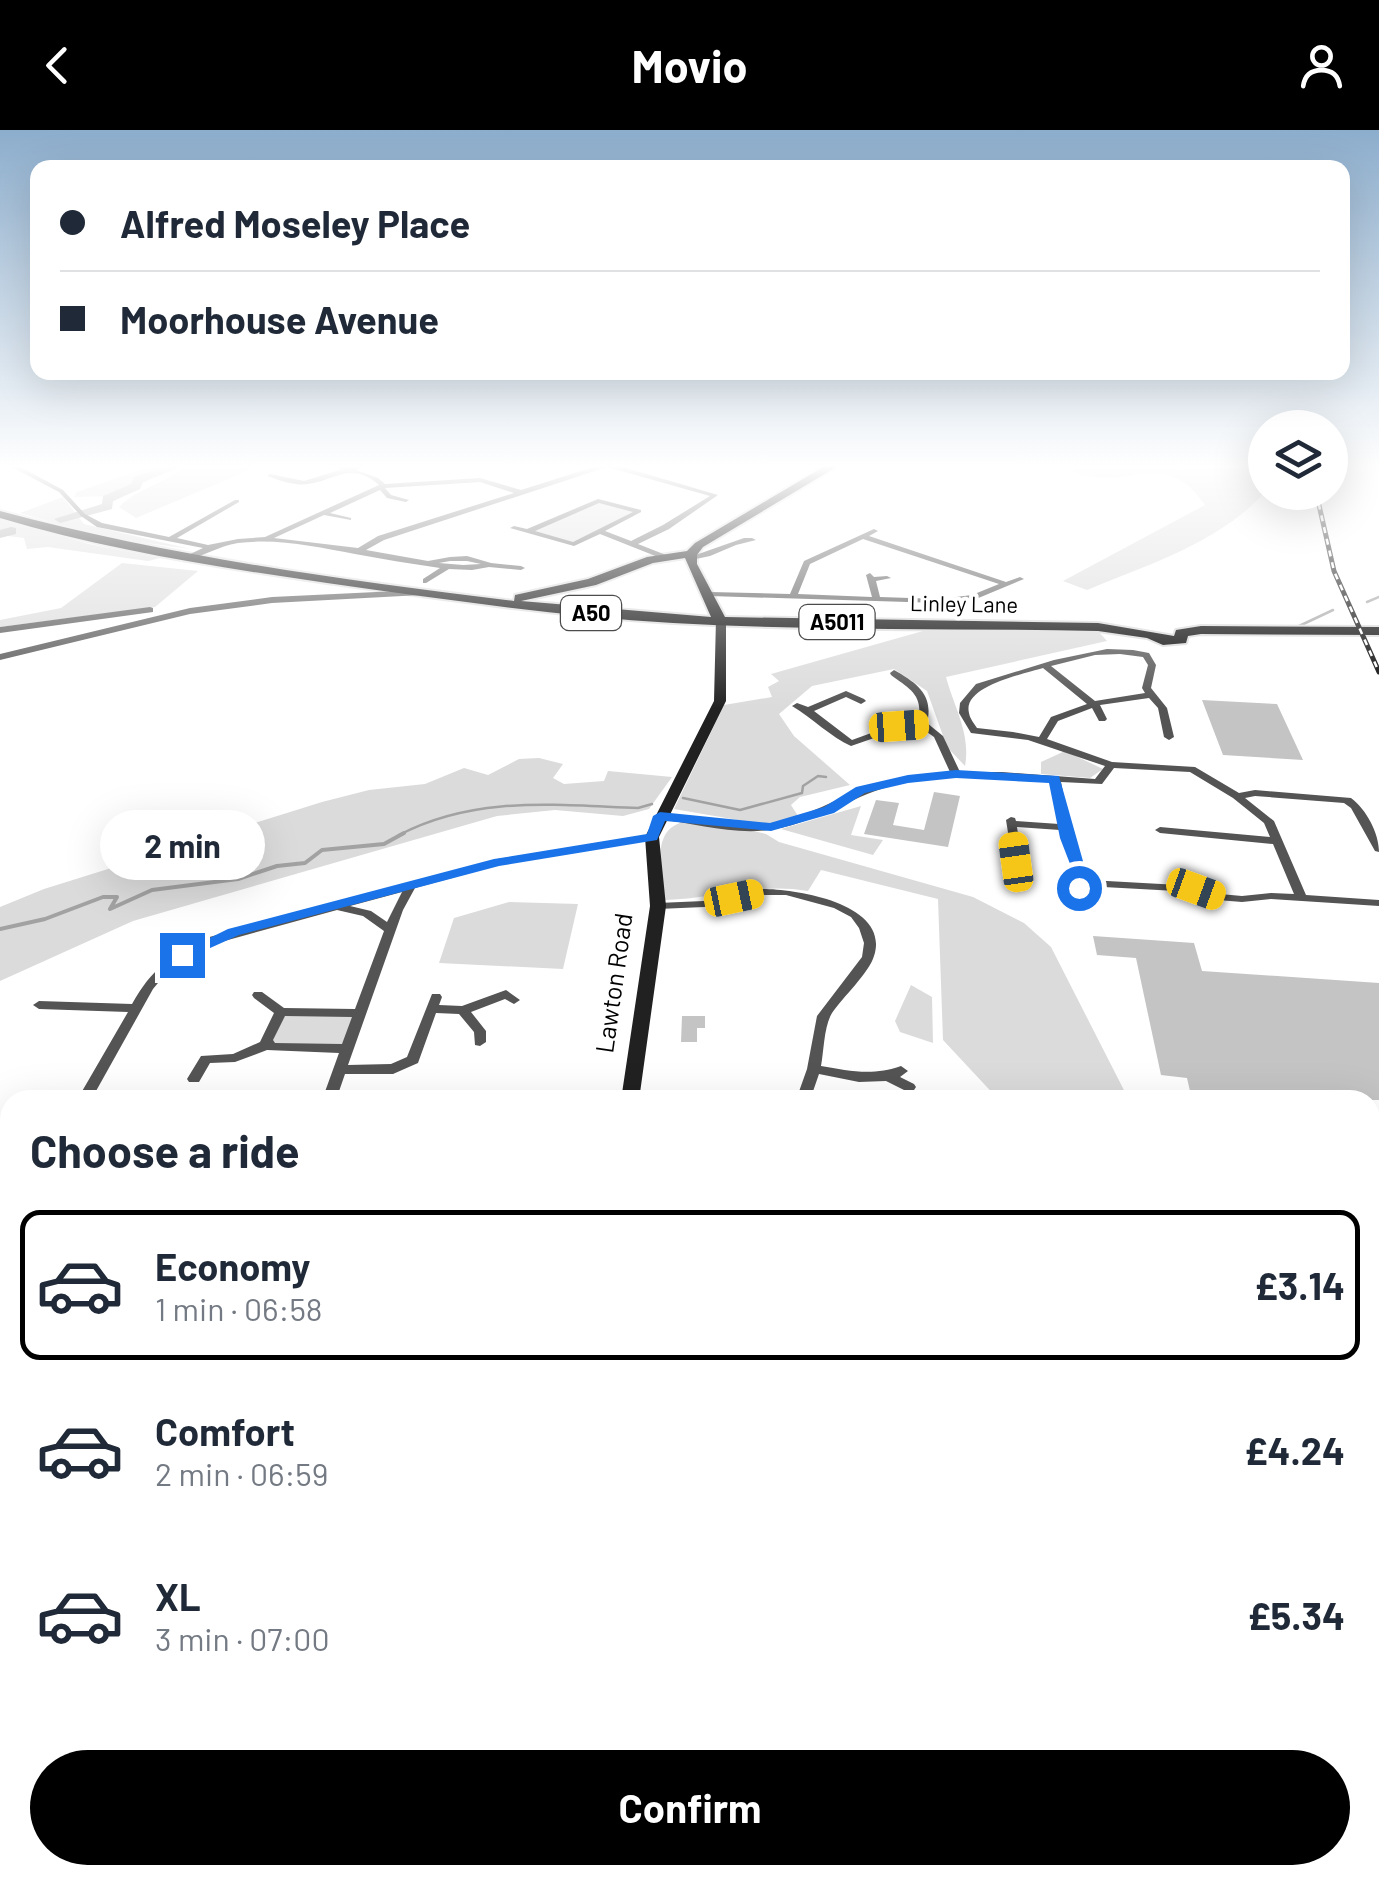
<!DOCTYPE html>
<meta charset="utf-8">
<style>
body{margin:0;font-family:Barlow,sans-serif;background:#f2f2f3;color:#1f2937;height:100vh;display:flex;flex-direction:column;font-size:38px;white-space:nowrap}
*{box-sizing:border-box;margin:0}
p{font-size:32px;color:#747a83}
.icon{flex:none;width:55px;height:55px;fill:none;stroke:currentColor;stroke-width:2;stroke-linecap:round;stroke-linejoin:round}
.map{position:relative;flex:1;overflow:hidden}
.details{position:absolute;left:0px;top:960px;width:1380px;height:795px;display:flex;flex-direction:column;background:#fff;border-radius:30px 30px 0 0;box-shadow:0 10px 40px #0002}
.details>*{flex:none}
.banner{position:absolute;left:30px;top:30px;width:1320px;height:220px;border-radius:20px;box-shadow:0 10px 40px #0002;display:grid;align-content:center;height:220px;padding:0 30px;background:#fff}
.fabs{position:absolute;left:1248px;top:280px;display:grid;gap:20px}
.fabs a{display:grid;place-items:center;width:100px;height:100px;border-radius:50%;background:#fff;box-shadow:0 10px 40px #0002;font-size:50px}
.end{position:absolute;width:45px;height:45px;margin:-22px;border:12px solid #1a73e8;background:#fff;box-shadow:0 0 0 5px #fff}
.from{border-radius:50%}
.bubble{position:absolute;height:70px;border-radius:35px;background:#fff;box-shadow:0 10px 40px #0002;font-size:32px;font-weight:700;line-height:70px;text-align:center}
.car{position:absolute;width:30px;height:60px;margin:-30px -15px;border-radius:12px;box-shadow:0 0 8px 2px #0007;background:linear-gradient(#f5c518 24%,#345 0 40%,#f5c518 0 76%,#345 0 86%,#f5c518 0)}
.banner b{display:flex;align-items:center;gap:35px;height:95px;font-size:38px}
.banner b+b{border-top:2px solid #e0e1e3}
.banner i{width:25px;height:25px;background:#1f2937}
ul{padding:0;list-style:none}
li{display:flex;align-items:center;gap:30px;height:150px;margin:0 20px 15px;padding:0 10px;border:5px solid transparent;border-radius:20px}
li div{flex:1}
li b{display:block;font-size:38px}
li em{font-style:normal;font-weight:700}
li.on{border-color:#000}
li>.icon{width:90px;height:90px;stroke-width:1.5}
h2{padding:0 30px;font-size:45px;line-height:120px}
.primary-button{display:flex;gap:20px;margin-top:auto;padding:20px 30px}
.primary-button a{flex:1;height:115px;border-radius:60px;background:#000;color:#fff;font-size:40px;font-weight:700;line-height:115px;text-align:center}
header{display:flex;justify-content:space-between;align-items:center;height:130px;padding:0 30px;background:#000;color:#fff;font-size:45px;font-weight:700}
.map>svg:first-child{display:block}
.green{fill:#dbdbdb}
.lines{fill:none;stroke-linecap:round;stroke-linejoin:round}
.stream-far1{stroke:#a2a2a2;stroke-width:2.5}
.stream{stroke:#a2a2a2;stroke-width:4}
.river{fill:#a2a2a2;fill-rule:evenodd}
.building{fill:#c4c4c4}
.primary-casing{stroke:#dbdbdb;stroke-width:4}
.minor{fill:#545454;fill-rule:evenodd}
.tertiary{fill:#545454;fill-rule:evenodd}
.secondary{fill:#212121;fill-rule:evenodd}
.primary{fill:#000;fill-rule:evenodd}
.rail-casing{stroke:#000;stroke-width:5}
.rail{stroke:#fff;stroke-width:2.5;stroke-dasharray:6;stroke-linecap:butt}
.route{fill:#1a73e8}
.labels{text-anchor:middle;stroke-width:8;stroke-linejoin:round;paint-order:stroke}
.far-street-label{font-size:22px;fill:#000;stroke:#fff}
.shield{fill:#fff;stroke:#4c4c4c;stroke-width:2.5}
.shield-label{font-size:22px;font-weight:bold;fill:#000}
.street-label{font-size:25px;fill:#000;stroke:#fff}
</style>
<header><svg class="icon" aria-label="back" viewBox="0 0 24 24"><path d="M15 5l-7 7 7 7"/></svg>Movio<svg class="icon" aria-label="person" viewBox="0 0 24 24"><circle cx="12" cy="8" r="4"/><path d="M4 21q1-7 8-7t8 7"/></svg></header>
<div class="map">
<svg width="1379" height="1755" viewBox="0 0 1379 1755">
<rect width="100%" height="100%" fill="#fff"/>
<!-- green -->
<path class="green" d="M159,333H266L136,388L119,377C136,359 168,352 185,336C147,345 123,369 91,384L85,380L103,374L109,366L74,367L77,362Z
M1085,333H1147L1184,341L1178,333H1265V362C1219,413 1149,434 1087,460L1063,451L1205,375C1165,315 1124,363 1074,342L1075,337Z
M63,367L84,394L190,419L104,407L20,383Z
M599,372L634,380L635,384L576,412L565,413L534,401Z
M0,389L89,414L160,428L148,431L48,417L27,419L24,408L0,405Z
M122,433L198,441L155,477L0,497V490L61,478Z
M937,497L1097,500L1107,511L946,547C954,577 971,604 965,636L947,617L927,561L894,539L812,556L779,584L794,606L850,655L800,667L791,675L798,686L773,696L674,679L724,575L772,567L768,557L779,551L771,544Z
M1065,621L1103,639L1090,648L1041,644V632Z
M539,628L563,634L553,648L564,654L604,651L608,641L672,647L649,679L623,686L555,680L497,686L133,791L0,851V777L44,759L322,672L369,660L425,654L464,638L488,645L519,629Z
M861,676L851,705L883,710L873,725L781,699Z
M683,692L733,696L766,704L779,712L973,767L1024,793L1051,817L1129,970H999L943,910L938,769L821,740L808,761C759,752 714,769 665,770C663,744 649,701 683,692Z
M509,772L578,774L563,839L439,833L454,788Z
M911,855L932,867L933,913L900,902L895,891Z
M283,884L354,885L343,916L270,913Z
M1370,1130L1379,1131V1384L1370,1390Z"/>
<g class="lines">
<!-- stream-far1 -->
<path class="stream-far1" d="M1367,472L1379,467
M1297,497L1333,480
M683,668L740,680L802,663L803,656L818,646L826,647
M399,705C475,665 556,675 638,678L652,674"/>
<!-- stream -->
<path class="stream" d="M0,799L45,789L103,767H117L110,779L152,760L238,749L277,736L305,733L322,720L384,714L404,703"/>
<!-- river -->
<path class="river" d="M173,333H190L143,352L140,359L113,371L112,379L60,393L54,389L102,374L103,366L131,354L134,347Z
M11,397L16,398V404L0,408V400Z"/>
</g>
<!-- building -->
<path class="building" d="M1202,570L1277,574L1303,630L1223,625Z
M934,662L960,666L948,717L864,704L876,670L899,673L893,695L924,700Z
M1093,806L1194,813L1202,841L1379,853V970H1192L1187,948L1161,945L1136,828L1097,825Z
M682,886H705V898H697V912H681Z"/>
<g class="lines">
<defs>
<path id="primary" d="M830,333H843L703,417L697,425V434L725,487L1098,493L1174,506L1176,500L1201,496L1379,497V505L1201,504L1188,506L1186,513L1163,515L1147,508L1098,501C957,498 815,501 673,493C557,486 442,469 327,453C217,437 107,420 0,388V381C168,426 341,450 514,471L515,465L588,449L647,427L687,421L695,413ZM685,428L711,487L521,471L596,455L653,433Z"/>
</defs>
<!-- primary casing -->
<use href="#primary" class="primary-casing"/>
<!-- minor -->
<path class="minor" d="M4,333H13L63,360L85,384L102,393L169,407L235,370H239V372L177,408L208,415L238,409L265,407L379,355C351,331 337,350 308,354C295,356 278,350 267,346L270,344L304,351L343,339L328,333C336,333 341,336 348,337C356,338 366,333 375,333L356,340L378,348L385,354L480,348L521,360L600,335L597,333H609L718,365L669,399L638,414L666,425V429H663L600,404L574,416L510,398L514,396L527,399L598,369L641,380V382L605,401L631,411L663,395L710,366L607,337L384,410L366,420L428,431L450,427L467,426L491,433L521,436L525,438L521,440L489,437L472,440L449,439L426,453H423V449L440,438C412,434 383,429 355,424C317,417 278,408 238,413C218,416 203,427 186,430V426L203,418L97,397L81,386L59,362ZM480,352L514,363L378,406L358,418L274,408L324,385L351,390V388L330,383L380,360L387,368L406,372L409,370L391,365L385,358ZM599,373L633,382L573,412L535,401ZM450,431H467L481,434L463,435L439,433Z
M874,399L878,401L869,406L1006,452L1020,447L1024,449L976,469L940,473L710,466L706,464L710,462L790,464L804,431ZM863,409L999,454L972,465L940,469L880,467L876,451L891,448L887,446L874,447L870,443L866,445L872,467L798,464L810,434Z
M744,408H752L756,410L736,415L710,426L691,430L687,428Z
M1107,519L1133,520L1149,523L1156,535L1151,558L1167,578L1174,607L1169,610L1164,607L1158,578L1149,568L1100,575L1107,589L1105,591H1099L1092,578L1058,591L1047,609L1112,632L1195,637L1239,663L1255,660L1351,668C1366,679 1379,703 1379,722L1375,721L1351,678L1344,673L1255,666L1245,668L1274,691L1306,765L1379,770V776L1271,769L1242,772L1218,770L1195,762L1085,756L1079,753L1060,700L1017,697L1022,732L1021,734H1013L1006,690L1011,687L1015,688L1016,691L1059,694L1051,651C998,648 941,642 890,656C850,668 815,692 775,699C738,706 696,694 660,689L655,686L660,683C697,687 740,700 777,692C808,686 836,669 865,658C893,648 921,644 950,642L934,607L920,597L900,599L851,616C831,607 812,588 792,576L797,573L808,577L846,561L864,569L866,571L861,574L846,567L814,581L852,610L896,594L918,592C924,565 910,559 891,545L890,543L894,540C917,553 934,565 927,593L943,606L960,642H1002L1095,649L1105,636L1028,610L971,603L959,583L960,573L976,554L1054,530ZM1120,524L1143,527L1148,535L1142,558L1145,563L1095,571L1051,536L1095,525ZM1043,538L1087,574L1051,587L1039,607L1013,602L977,598C974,593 970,589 969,583C962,556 1024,544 1043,538ZM1114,638L1190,642L1233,668L1264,693L1270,707L1160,697L1155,700L1160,703L1273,714L1294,764L1271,763L1242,766L1220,764L1197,756L1089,750L1072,708L1061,652L1102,654Z
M652,704L657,707L656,709L499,735L415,758L403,780L348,935L391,934L407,927L432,864H440L442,867L439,875L462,876L506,860L520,870L514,874L505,869L471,882L486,901V912L480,916L475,915L474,902L459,884L436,883L418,933L393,944H345L336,970H322L339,923L267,920L235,932L210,933L199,952H189L187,949L201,926L233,924L260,912L274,883L254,868L252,865L254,862H262L284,878L355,879L384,801L363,786L337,780L210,815L167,842L153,859L91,970H77L128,882L39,879L33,875L39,871L132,874C153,837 167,831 202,809L498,729ZM402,762L387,792L371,781L350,776ZM285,886L352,887L342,914L275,913L273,910Z
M763,759C797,759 891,774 874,826C869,843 843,867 832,883C824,896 824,920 821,936C849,941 873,946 901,936L908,941L900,947L914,954L916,957L914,960H904L886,951L859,952L819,944L810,970H796L807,939L817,886L862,827L864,813L859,798L851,787L834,778L786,765H763L704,777L658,779L652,776L658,773L704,771Z
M0,1005L10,1006V1016L0,1015Z
M10,1096V1115L5,1123L0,1125V1106L5,1098Z
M0,1307H10V1323H0Z
M41,1745H63L59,1755H37Z
M224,1745H246L247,1755H225Z
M764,1745H786V1755H764Z
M993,1745H1015L1016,1755H994Z"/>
<!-- tertiary -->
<path class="tertiary" d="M418,460L421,461V465L272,473L190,484L0,530V524L190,478L272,467Z
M150,477L153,478V482L0,503V497Z"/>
<!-- secondary -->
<path class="secondary" d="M716,489L726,491V571L659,707L666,776L639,970H621L650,776L645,707L714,571Z
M511,1745H543L542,1755H510Z"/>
<!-- primary -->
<use href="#primary" class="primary"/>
<defs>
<path id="rail" d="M1316,362L1334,441L1379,542"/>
</defs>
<!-- rail casing -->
<use href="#rail" class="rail-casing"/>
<!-- rail -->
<use href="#rail" class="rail"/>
</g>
<!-- sky -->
<linearGradient id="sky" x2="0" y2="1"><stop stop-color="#8cadcc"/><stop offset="0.58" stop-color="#fff"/><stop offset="1" stop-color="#fff" stop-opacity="0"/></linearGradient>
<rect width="1379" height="579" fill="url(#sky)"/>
<!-- route -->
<path class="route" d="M956,640L1059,646L1090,756L1079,763L1071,758L1077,752L1060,708L1049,653L956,648L908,653L865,663L834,683L771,701L665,691L657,710L499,736L239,805L188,828L175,825L228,799L494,729L647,704L653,686L660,682L770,693L824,677L856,657L908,645Z"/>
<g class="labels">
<!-- far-street labels -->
<g class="far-street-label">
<text transform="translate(964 474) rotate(1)" y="8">Linley Lane</text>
</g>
<!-- shield labels -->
<g class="shield">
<rect x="561" y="466" width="60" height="34" rx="8"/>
<rect x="799.5" y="475" width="75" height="34" rx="8"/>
</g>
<g class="shield-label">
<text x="591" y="491">A50</text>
<text x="837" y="500">A5011</text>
</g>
<!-- street labels -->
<g class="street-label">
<text transform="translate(614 853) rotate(-82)" y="9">Lawton Road</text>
</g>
</g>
</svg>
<div class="fabs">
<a><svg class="icon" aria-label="layers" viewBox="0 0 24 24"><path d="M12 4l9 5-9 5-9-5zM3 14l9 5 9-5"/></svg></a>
</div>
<i class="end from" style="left:1079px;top:758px"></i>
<i class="end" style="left:182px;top:825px"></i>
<div class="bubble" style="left:100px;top:680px;width:165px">2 min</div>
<i class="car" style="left:899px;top:596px;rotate:86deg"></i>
<i class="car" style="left:1016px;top:732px;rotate:352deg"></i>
<i class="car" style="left:1196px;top:759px;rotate:110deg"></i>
<i class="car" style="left:734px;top:768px;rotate:78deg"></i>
<div class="banner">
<b><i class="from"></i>Alfred Moseley Place</b>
<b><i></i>Moorhouse Avenue</b>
</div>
<section class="details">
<h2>Choose a ride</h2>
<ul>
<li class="on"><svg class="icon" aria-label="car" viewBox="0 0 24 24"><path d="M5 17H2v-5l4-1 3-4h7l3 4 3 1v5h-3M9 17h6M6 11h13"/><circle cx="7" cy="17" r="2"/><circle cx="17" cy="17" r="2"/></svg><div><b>Economy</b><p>1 min · 06:58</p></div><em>£3.14</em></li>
<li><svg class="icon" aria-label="car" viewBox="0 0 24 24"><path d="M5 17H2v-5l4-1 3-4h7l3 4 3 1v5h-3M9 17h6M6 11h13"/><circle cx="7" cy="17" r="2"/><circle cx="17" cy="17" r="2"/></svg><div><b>Comfort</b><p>2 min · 06:59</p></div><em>£4.24</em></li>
<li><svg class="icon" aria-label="car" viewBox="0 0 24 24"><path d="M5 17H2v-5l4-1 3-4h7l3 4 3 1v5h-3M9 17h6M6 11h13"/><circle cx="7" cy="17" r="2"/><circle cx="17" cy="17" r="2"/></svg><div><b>XL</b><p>3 min · 07:00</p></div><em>£5.34</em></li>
</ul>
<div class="primary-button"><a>Confirm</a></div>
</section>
</div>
